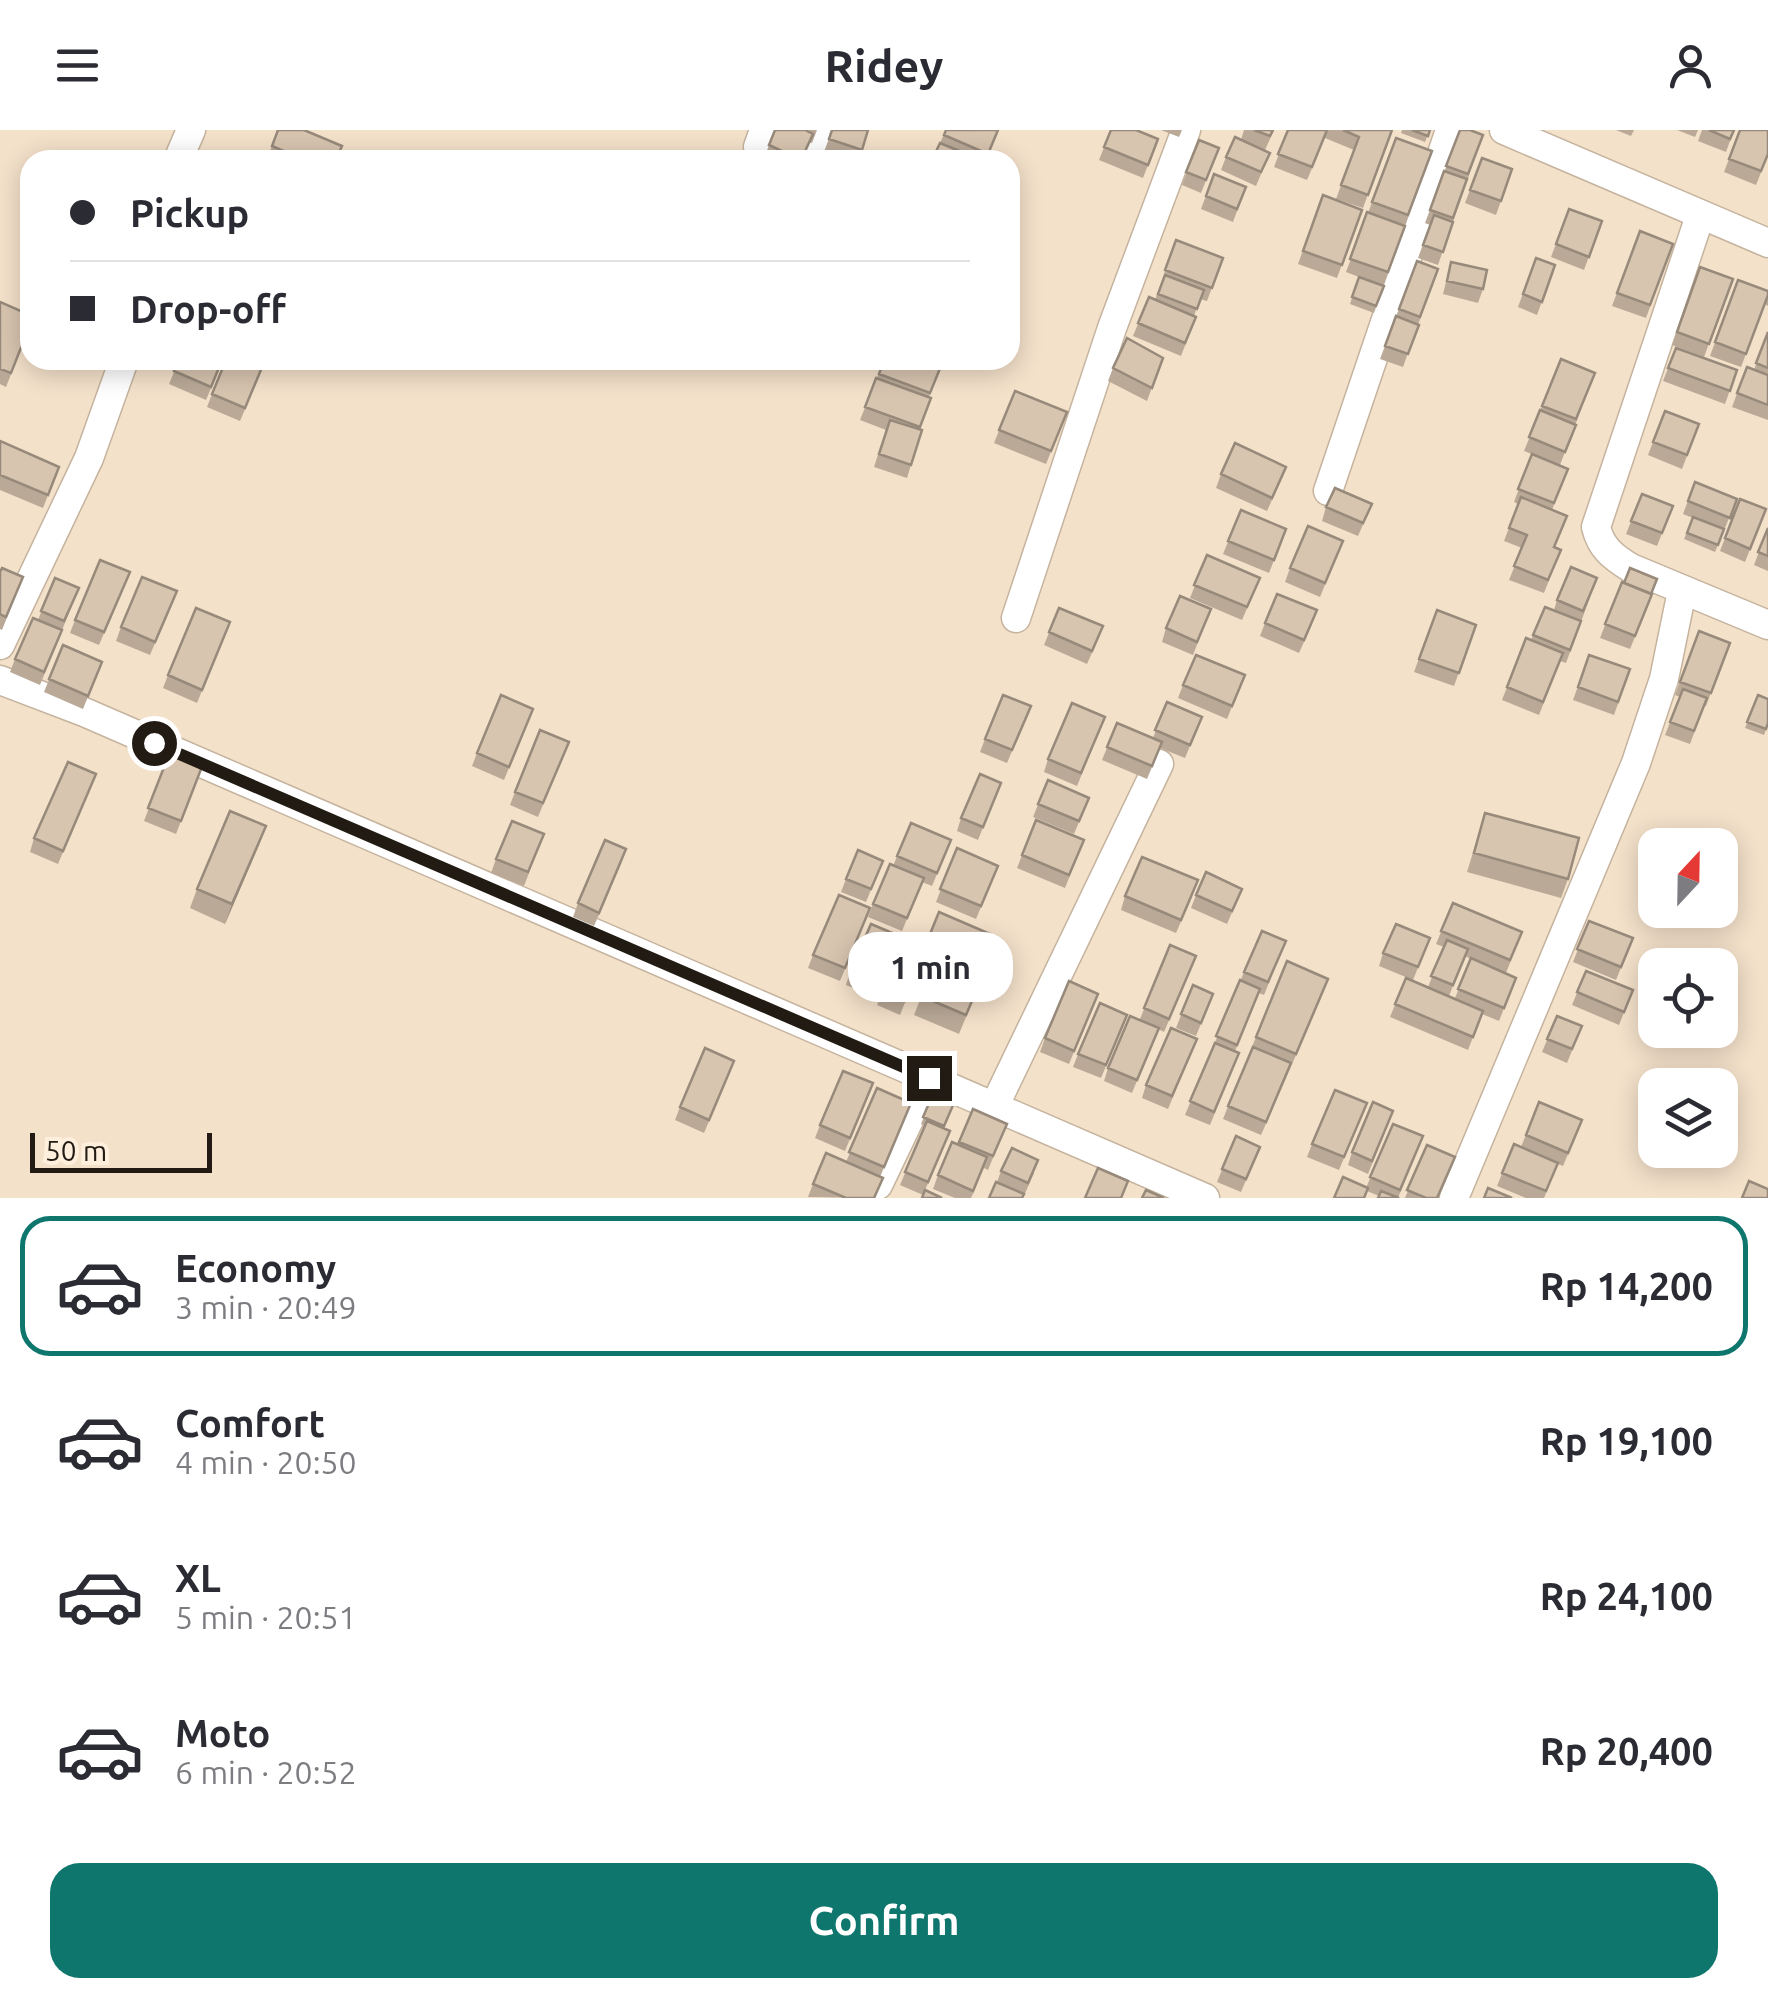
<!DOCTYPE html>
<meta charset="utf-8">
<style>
body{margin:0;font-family:Ubuntu,sans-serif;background:#f7f7f7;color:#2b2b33;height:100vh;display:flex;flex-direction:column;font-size:38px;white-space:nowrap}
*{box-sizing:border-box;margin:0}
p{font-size:32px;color:#7c7c81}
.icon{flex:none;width:55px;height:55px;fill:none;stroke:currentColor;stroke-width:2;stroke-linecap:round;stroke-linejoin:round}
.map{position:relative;height:1068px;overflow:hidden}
.details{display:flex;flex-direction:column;background:#fff;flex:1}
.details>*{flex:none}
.banner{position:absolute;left:20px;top:20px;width:1000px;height:220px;border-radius:30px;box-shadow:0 5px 25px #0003;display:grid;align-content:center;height:220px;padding:0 50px;background:#fff}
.needle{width:65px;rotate:22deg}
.controls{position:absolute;left:1638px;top:698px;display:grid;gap:20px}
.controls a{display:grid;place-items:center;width:100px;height:100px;border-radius:20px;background:#fff;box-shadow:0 5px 25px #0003;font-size:50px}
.scale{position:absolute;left:30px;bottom:25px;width:182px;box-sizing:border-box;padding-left:10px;border:5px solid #221b13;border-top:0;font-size:28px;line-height:35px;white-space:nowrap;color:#221b13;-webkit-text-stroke:8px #feeedc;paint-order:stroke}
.end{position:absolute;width:45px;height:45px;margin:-22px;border:12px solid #221b13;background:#fff;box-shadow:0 0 0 5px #fff}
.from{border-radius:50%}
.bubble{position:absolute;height:70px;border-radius:30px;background:#fff;box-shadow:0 5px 25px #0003;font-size:32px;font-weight:600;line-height:70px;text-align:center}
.banner b{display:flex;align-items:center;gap:35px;height:95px;font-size:38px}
.banner b+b{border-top:2px solid #e1e1e2}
.banner i{width:25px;height:25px;background:#2b2b33}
ul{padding:18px 0 0;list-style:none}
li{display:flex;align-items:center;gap:30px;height:140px;margin:0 20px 15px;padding:0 30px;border:5px solid transparent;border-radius:30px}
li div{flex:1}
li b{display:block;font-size:38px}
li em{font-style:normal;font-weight:600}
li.active{border-color:#0f766e}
li>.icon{width:90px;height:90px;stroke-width:1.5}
.action{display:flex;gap:20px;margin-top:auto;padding:20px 50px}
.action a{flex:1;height:115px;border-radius:30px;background:#0f766e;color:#fff;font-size:40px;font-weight:600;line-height:115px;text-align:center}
header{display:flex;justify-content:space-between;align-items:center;height:130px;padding:0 50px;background:#fff;font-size:45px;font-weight:600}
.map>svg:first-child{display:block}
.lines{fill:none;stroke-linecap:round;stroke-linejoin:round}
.minor-casing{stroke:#c5b39e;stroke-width:31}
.minor{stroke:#fff;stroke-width:28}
.wall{fill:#baa997;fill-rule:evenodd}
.shaded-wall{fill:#978a7b}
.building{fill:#d8c5b0;stroke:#978a7b;stroke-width:2.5}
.route{stroke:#221b13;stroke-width:12}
</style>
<header><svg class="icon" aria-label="menu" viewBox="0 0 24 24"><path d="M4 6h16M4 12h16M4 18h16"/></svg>Ridey<svg class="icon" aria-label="person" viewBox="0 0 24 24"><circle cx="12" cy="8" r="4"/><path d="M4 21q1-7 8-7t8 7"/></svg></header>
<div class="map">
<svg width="1768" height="1068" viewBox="0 0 1768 1068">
<rect width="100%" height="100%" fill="#f4e1ca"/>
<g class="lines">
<defs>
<path id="minor" d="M1504,0L1768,113
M758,17L764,0
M178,30L191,0
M807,30L820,0
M1700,86L1596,397C1601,418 1613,427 1631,438L1768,495
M1328,361L1450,0
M1016,488L1112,198L1186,0
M0,515L89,328L124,230
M0,550L84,582L1205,1068
M994,977L1159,634
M878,1055L929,948
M1454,1068L1636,633L1664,549L1682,461"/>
</defs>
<!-- minor casing -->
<use href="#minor" class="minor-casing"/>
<!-- minor -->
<use href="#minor" class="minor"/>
</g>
<!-- wall -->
<path class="wall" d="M278,0L337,30L267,29Z
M775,0H817L812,13L809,12L802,30H768L764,28Z
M832,0H868L858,30H848L824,22Z
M946,0H998L986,30H932Z
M1111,0L1158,9L1143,48L1099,30Z
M1161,0H1182L1179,7Z
M1244,0H1274L1265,20L1242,10L1270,23L1256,56L1221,40L1226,27L1241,10Z
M1288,0H1392L1363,78L1336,69L1354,20L1325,8L1307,50L1274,37Z
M1402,0H1430L1425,12L1401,3Z
M1460,0L1483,5L1438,135L1418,128L1430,95L1425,93Z
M1616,0H1634L1631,6Z
M1677,0H1698L1695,7Z
M1702,0H1734L1726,22L1698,11Z
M1396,8L1432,21L1374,183L1350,174L1359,147L1346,142Z
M1199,10L1219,18L1201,63L1182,55Z
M1768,25L1756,55L1724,42L1729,29Z
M1482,28L1512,39L1496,85L1465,73Z
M1214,44L1246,57L1233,92L1201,79Z
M1323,65L1362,80L1337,148L1298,134Z
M1569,79L1602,91L1584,140L1551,127Z
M1640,101L1673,114L1646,188L1612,176Z
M1176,110L1223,128L1207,171L1200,169L1194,186L1196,187L1181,226L1133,206L1149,167L1155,170Z
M1536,128L1555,135L1537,185L1518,177Z
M1417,131L1438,139L1403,237L1380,229Z
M1451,132L1483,159L1478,173L1443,164Z
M1700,137L1733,149L1704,227L1672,215Z
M1738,150L1768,161V176L1765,174L1741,237L1710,226Z
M0,172L30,196L6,257L0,254Z
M1768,202V290L1732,277L1747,237L1754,240Z
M1676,218L1737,240L1725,274L1663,251Z
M1163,228L1147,271L1108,251L1113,238Z
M1561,229L1595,243L1560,335L1524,321Z
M179,230H223L206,270L169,254Z
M266,230L240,291L207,277L212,264Z
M884,230L941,236L929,267L931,268L919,299L911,335L907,348L874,337L886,300L860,290Z
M1015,261L1067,282L1046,334L994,313Z
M1665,281L1699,294L1682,339L1648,325Z
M0,311L59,337L43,378L0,360Z
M1532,324L1568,339L1552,380L1555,417L1561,420L1544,463L1509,450L1522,418L1504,411L1518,374L1514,372Z
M1221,344L1281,350L1267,381L1216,358Z
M1695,352L1737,369L1715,422L1684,409L1693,388L1683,384Z
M1642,364L1673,376L1657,416L1626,404Z
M1740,369L1766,379L1745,432L1720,421Z
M1372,374L1358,406L1322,391L1326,377Z
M1241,380L1286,399L1269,443L1223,424Z
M1768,398V441L1754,435Z
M1343,411L1320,467L1285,452L1290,438Z
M1207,425L1260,448L1242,490L1190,468Z
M0,442L23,447L2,500L0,499Z
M130,442L99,515L70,503L75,490Z
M55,448L79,458L40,555L10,542L15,529L38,490Z
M1597,448L1566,533L1560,531L1539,585L1502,570L1526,508L1531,510L1545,477L1554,480L1557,470Z
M1622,452L1647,478L1630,519L1600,508Z
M177,461L150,525L116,511L121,497Z
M1059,478L1098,509L1087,534L1044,515Z
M1211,479L1193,525L1162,512L1166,498Z
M1437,480L1476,495L1454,556L1414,542Z
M230,492L197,573L163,558L168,545Z
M1265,493L1312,494L1299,523L1260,506Z
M1699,501L1730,513L1706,576H1704L1690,614L1665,605L1680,567L1675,565Z
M63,515L102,532L83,579L44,562Z
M1589,525L1630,539L1614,585L1573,570Z
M1245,545L1227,589L1178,568L1183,555Z
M1758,565L1768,594L1764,605L1745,598Z
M1167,572L1202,587L1185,628L1160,618L1147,649L1102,630L1117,593L1153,608Z
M1031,576L1007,633L980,622L985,609Z
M533,579L504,650L472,636L477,623Z
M1105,587L1077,656L1044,642L1048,629Z
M569,612L538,687L510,675L515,662Z
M170,622L203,634L176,704L144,691Z
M96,644L58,734L30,722L34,708Z
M1048,650L1089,668L1074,704L1033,687Z
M1001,653L978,710L957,701L961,688Z
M1485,683L1568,749L1561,768L1467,742Z
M911,693L951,710L932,756L922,752L902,801L868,787L873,774L893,736Z
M266,696L225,794L190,778L197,759Z
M544,704L524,756L491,743L496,729Z
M1084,710L1065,758L1017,738L1022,725Z
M957,718L993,749L976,789L936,772Z
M883,731L866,772L841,762L846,749Z
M622,732L594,796L573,787L578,773Z
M1242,759L1227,794L1191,778L1196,765Z
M1193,764L1176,803L1121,780L1125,766Z
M1453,773L1522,802L1506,843L1516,848L1499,891L1482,884L1468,920L1390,887L1406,848L1428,857L1444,817L1436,814ZM1465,826L1471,829L1455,868L1449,866Z
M870,778L840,851L808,838L813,825Z
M939,782L981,828L989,831L959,904L914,885L937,827L923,822Z
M1589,791L1633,808L1616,850L1573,832Z
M1430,808L1413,850L1379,836L1383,823Z
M1286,811L1264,865L1259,863L1235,921L1239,923L1210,995L1185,985L1244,842Z
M1170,815L1191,839L1164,902L1158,899L1132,963L1104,951L1108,938L1140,889Z
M892,818L872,866L846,855L850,842Z
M924,825L900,885L877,875L882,862Z
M1586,841L1633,860L1619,895L1572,875Z
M1193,855L1213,864L1196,906L1176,898Z
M1098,864L1069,934L1040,922L1045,908Z
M1321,868L1261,1005L1223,989L1256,907Z
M1557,886L1582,896L1567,933L1542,922Z
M1122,898L1101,948L1073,937L1078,924Z
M1197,909L1168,979L1142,968L1146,955Z
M729,944L704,1003L675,990L680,977Z
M873,953L845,1021L815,1008L820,995Z
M877,958L906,986L880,1047L883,1048L875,1068L808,1067L813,1054L846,1032Z
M933,964L954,973L944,998L950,1001L923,1065L900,1055L925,996L921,994Z
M1539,972L1577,1003L1563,1036L1558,1034L1544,1068H1526L1497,1056L1514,1014L1521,1017Z
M1367,973L1339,1040L1307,1027L1312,1014Z
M973,979L1007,994L988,1040L984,1038L971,1068H955L933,1059L938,1045L958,1014Z
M1393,981L1368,1044L1348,1035L1352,1022Z
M1393,994L1423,1006L1398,1068L1379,1066L1367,1061L1366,1058Z
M1236,1006L1260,1017L1241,1062L1217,1052Z
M1427,1015L1438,1068H1405Z
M1001,1041L1034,1043L1023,1068L997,1052Z"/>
<!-- shaded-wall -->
<path class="shaded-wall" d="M266,696L259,715L225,794L232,774Z"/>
<!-- building -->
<path class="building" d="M278,0H304L342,16L336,30H304L272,16Z
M775,0H805L813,4L801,30L769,15Z
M832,0H868L862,20L829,9Z
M946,0H998L988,24L944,5Z
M1111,0H1136L1158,9L1148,35L1104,17Z
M1254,0H1273L1270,6Z
M1288,0H1327L1312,37L1278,24Z
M1343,0H1392L1368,65L1341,55L1359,7Z
M1412,0H1430L1428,6Z
M1460,0H1470L1483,5L1468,44L1446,36Z
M1709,0H1734L1730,9Z
M1740,0H1768V24L1761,41L1729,29Z
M1235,7L1270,23L1261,42L1226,27Z
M1396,8L1432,21L1408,85L1372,72Z
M1199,10L1219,18L1206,50L1186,42Z
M940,13L981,30H932Z
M1482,28L1512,39L1501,71L1470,60Z
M1444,41L1467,49L1453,88L1430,80Z
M1214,44L1246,57L1237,79L1206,66Z
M1323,65L1362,80L1342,135L1303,121Z
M1569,79L1602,91L1589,127L1556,114Z
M1367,82L1405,96L1388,142L1350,129Z
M1434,85L1453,92L1443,122L1423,115Z
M1640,101L1673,114L1650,175L1617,163Z
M1176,110L1223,128L1212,158L1165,140Z
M1536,128L1555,135L1542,172L1523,164Z
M1417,131L1438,139L1420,187L1399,179Z
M1451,132L1487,140L1483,159L1447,151Z
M1700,137L1733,149L1709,214L1677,202Z
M1165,145L1204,160L1197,179L1158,164Z
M1359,147L1384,156L1376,176L1352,167Z
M1738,150L1768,161V165L1746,224L1715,212Z
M1149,167L1196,187L1185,213L1138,193Z
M0,172L30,185V195L11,243L0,239Z
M1396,186L1419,195L1408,224L1385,216Z
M1768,202V238L1756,233Z
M1127,208L1163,228L1152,258L1113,238Z
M1676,218L1737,240L1730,261L1668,238Z
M1561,229L1595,243L1576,289L1542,276Z
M179,230H222L211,257L174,241Z
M226,230H265L245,278L212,264Z
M884,230H926L941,236L930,263L879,244Z
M1747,237L1768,245V275L1737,263Z
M876,248L931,268L920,297L865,277Z
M1015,261L1067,282L1051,321L999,300Z
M1540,280L1576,295L1565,322L1529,307Z
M1665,281L1699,294L1687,325L1653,312Z
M890,290L922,300L911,335L879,324Z
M0,311L59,337L48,365L0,345Z
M1235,313L1286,337L1272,368L1221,344Z
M1532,324L1568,339L1554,373L1518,359Z
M1695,352L1737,369L1730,388L1688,371Z
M1335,358L1372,374L1363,393L1326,377Z
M1642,364L1673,376L1662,403L1631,391Z
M1521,367L1567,386L1554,417L1561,420L1548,450L1514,436L1527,405L1509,398Z
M1740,369L1766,379L1750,419L1725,408Z
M1241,380L1286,399L1274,430L1228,411Z
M1693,387L1724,399L1718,415L1687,403Z
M1308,396L1343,411L1325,453L1290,438Z
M1768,398V426L1758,422Z
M1207,425L1260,448L1247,477L1194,455Z
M100,430L130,442L104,502L75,490Z
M1571,437L1597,448L1583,481L1557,470Z
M2,438L23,447L6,487L0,484V442Z
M1630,438L1657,449L1651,464L1624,453Z
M142,447L177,461L155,512L121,497Z
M55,448L79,458L64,491L41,481Z
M1622,452L1652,464L1635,506L1605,494Z
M1277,464L1317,480L1304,510L1265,493Z
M1180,466L1211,479L1197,512L1166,498Z
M1545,477L1581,491L1570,520L1533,505Z
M196,478L230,492L202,560L168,545Z
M1059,478L1103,496L1092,521L1049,502Z
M1437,480L1476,495L1459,543L1419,529Z
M33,488L62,500L44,542L15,529Z
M1699,501L1730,513L1711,563L1680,552Z
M1526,508L1563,523L1543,572L1507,557Z
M63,515L102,532L88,566L49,549Z
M1196,525L1245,545L1232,576L1183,555Z
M1589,525L1630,539L1618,572L1578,557Z
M1683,559L1707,568L1694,601L1670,592Z
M501,565L533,579L509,637L477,623Z
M1003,565L1031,576L1012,620L985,609Z
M1758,565L1768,569V593L1766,599L1747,592Z
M1167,572L1202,587L1190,615L1155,600Z
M1072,573L1105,587L1081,643L1048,629Z
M1117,593L1162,612L1152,636L1107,617Z
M540,600L569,612L543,673L515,662Z
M170,622L203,634L181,691L148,678Z
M68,632L96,644L63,721L34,708Z
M980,644L1001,653L983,697L961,688Z
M1048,650L1089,668L1079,691L1038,674Z
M230,681L266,696L232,774L197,759Z
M1485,683L1579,708L1568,749L1474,723Z
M1036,690L1084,710L1069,745L1022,725Z
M512,691L544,704L528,742L496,729Z
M911,693L951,710L937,743L897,726Z
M605,710L626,719L599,783L578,773Z
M957,718L998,736L981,776L940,759Z
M858,720L883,731L871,759L846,749Z
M1142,727L1198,750L1181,790L1125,766Z
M890,734L924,748L907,788L873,774Z
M1206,742L1242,759L1232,781L1196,765Z
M839,765L870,778L845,838L813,825Z
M1453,773L1522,802L1510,830L1441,801Z
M939,782L990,804L981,827L943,812L942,815L928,809Z
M1589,791L1633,808L1621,837L1577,819Z
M871,794L897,805L877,853L850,842Z
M1396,794L1430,808L1418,837L1383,823Z
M1262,801L1286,811L1268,852L1244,842Z
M1447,810L1468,819L1453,855L1431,846Z
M943,812L989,831L966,885L921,866Z
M902,815L924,825L905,871L882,862Z
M1170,815L1196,826L1169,889L1144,878Z
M1471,828L1516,848L1504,878L1458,859Z
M1287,831L1328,849L1296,924L1256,907Z
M1586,841L1633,860L1624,882L1577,862Z
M1406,848L1483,881L1473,907L1395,874Z
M1240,850L1260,859L1237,915L1216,906Z
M1069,851L1098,864L1074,921L1045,908Z
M1193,855L1213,864L1201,893L1181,884Z
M1100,873L1127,885L1106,935L1078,924Z
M1130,886L1159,898L1137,950L1108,938Z
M1557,886L1582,896L1572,919L1547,909Z
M1171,898L1197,909L1172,966L1146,955Z
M1215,913L1239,923L1214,982L1190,971Z
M1253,917L1291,933L1266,992L1228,976Z
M705,918L734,931L709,990L680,977Z
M843,941L873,953L850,1008L820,995Z
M877,958L911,973L884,1037L849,1022Z
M1335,960L1367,973L1344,1027L1312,1014Z
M933,964L954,973L944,996L923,987Z
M1373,972L1393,981L1372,1031L1352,1022Z
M1539,972L1582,990L1568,1023L1526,1005Z
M973,979L1007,994L993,1026L959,1012Z
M927,991L950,1001L928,1052L905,1042Z
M1393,994L1423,1006L1400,1060L1370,1047Z
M1236,1006L1260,1017L1246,1049L1222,1039Z
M952,1012L987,1027L973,1061L938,1045Z
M1514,1014L1558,1033L1546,1061L1502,1043Z
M1427,1015L1455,1027L1437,1068H1426L1407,1060Z
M1012,1018L1038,1030L1028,1053L1001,1041Z
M826,1023L883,1048L874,1068H846L813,1054Z
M1098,1038L1128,1051L1121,1068H1085Z
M1343,1047L1368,1058L1364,1068H1334Z
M1749,1051L1768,1059V1068H1742Z
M996,1052L1024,1064L1022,1068H989Z
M1488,1058L1512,1068H1484Z
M925,1060L942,1068H922Z
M1146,1060L1164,1068H1142Z
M1381,1061L1399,1068H1378Z"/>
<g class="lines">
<!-- route -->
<path class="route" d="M154,613L929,948"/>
</g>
</svg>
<div class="controls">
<a><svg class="needle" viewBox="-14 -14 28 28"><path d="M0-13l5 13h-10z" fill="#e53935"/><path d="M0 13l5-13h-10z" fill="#7c7c81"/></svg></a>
<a><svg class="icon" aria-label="locate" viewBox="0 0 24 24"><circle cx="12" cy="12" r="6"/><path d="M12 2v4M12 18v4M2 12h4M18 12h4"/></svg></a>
<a><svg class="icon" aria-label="layers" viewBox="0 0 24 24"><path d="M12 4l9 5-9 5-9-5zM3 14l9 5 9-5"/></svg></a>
</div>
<div class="scale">50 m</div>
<i class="end from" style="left:154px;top:613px"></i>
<i class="end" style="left:929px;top:948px"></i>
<div class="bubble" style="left:848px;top:802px;width:165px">1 min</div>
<div class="banner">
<b><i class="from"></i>Pickup</b>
<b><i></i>Drop-off</b>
</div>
</div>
<section class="details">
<ul>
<li class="active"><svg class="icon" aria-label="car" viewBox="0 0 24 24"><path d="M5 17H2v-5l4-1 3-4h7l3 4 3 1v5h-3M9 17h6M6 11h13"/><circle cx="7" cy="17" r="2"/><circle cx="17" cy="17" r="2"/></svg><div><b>Economy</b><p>3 min · 20:49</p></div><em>Rp 14,200</em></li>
<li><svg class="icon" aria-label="car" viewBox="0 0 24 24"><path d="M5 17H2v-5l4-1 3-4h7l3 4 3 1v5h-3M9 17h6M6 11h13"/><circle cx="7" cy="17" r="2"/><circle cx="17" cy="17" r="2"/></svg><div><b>Comfort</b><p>4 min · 20:50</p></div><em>Rp 19,100</em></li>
<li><svg class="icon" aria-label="car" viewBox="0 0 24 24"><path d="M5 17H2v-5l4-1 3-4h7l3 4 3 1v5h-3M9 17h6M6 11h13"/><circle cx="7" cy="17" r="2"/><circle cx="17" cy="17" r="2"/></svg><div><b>XL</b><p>5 min · 20:51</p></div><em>Rp 24,100</em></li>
<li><svg class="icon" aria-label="car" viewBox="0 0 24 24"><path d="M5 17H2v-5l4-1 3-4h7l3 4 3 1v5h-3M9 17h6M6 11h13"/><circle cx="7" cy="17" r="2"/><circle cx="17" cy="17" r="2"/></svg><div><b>Moto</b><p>6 min · 20:52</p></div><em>Rp 20,400</em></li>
</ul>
<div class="action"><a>Confirm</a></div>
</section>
